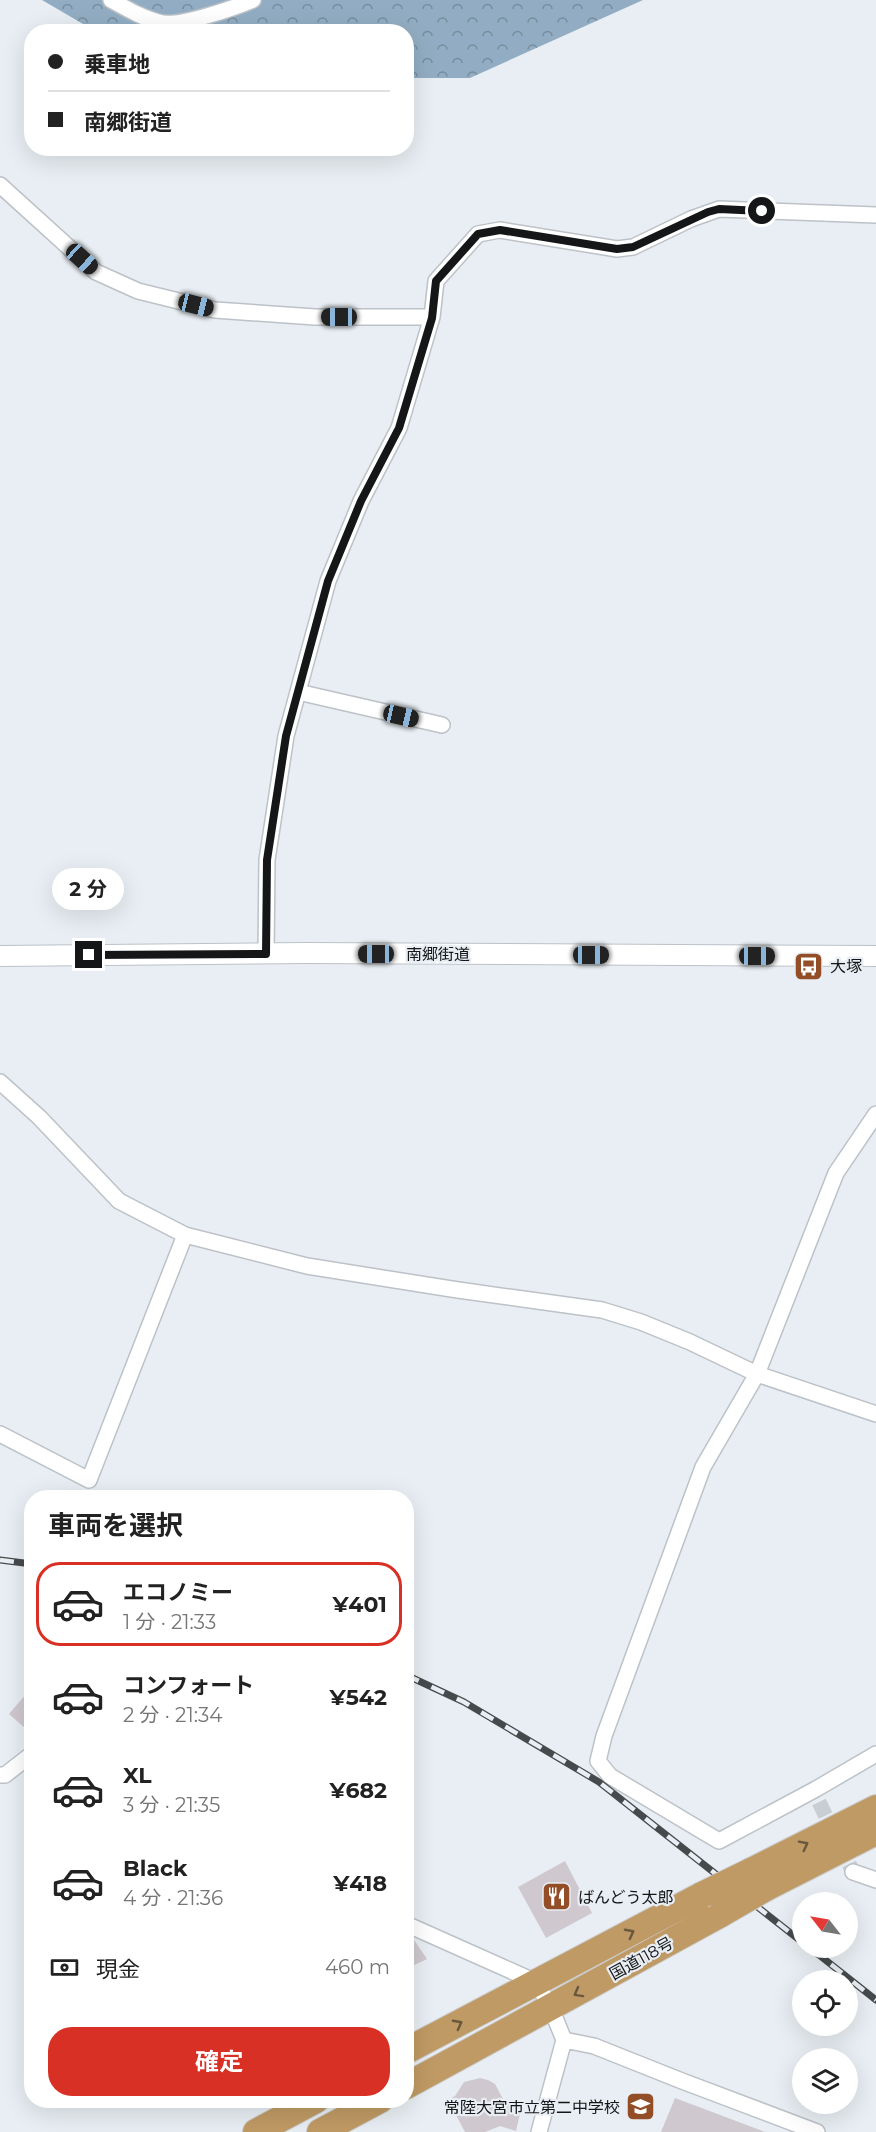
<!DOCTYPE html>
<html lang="ja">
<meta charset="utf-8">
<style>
body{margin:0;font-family:Montserrat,"Noto Sans JP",sans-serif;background:#f2f2f2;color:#222;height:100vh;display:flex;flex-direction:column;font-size:22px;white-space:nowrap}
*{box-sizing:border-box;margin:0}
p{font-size:20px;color:#767676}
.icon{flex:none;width:33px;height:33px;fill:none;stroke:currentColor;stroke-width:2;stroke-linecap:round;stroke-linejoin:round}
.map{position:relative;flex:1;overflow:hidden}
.side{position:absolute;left:24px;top:1490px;width:390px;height:618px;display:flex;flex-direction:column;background:#fff;border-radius:24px;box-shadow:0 6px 24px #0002}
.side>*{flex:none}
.top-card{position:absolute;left:24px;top:24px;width:390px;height:132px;border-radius:24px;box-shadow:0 6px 24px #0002;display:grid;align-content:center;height:132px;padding:0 24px;background:#fff}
.needle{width:39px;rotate:301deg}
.controls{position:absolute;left:792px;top:1892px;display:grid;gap:12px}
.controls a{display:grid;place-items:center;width:66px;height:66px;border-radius:50%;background:#fff;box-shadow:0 6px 24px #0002;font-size:30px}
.end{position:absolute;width:27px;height:27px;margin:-14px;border:8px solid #141617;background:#fff;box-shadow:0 0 0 3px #fff}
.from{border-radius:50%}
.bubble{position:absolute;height:42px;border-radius:21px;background:#fff;box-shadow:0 6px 24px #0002;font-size:20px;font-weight:700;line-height:42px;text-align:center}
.car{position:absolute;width:18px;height:36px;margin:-18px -9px;border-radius:8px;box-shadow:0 0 4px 2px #0007;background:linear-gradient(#222 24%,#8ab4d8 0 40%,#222 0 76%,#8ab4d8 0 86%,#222 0)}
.top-card b{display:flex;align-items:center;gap:21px;height:57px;font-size:22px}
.top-card b+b{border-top:2px solid #e0e0e0}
.top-card i{width:15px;height:15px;background:#222}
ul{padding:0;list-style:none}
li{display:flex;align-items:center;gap:18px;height:84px;margin:0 12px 9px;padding:0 12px;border:3px solid transparent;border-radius:24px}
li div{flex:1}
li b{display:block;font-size:22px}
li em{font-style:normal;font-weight:700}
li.on{border-color:#d93025}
li>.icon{width:54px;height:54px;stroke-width:1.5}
h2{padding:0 24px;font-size:27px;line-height:72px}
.pay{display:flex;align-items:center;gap:15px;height:66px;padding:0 24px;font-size:22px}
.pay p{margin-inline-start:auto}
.action{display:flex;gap:12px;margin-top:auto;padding:12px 24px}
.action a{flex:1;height:69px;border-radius:24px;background:#d93025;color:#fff;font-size:24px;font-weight:700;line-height:69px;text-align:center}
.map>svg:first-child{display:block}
.forest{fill:url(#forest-crowns)}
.building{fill:#cfc9cf}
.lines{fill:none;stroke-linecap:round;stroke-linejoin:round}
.minor-tunnel{stroke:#c8ced2;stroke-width:15;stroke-dasharray:15 8;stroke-linecap:butt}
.minor-casing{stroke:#bcc2c7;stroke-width:18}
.tertiary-casing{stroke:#bcc2c7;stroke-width:22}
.trunk-casing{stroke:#cbcccc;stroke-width:28}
.minor{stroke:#fff;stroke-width:15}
.tertiary{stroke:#fff;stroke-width:20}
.trunk{stroke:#c09a64;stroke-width:26}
.rail-casing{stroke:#474a4c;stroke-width:7}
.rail{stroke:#e8eef3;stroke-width:4.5;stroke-dasharray:14;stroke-linecap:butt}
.trunk-bridge-casing{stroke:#cbcccc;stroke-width:28;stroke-linecap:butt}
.trunk-bridge{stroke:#c09a64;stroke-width:26}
.oneway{stroke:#6a583e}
.route{stroke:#141617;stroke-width:8}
.labels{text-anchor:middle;stroke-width:4.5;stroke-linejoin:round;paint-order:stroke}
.street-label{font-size:16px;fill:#141617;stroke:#e8eef3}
.poi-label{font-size:16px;fill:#141617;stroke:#e8eef3;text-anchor:start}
</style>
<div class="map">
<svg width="876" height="2132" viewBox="0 0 876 2132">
<defs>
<pattern id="forest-crowns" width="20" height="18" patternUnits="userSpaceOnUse" patternTransform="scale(1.5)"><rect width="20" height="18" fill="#92adc3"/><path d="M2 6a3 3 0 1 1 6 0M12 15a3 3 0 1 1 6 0" fill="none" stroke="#768c9d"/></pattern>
</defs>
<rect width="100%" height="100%" fill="#e8eef3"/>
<!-- forest -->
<path class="forest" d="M42,0H643L470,78H407L406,32L95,31Z"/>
<!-- building -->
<path class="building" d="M32,1687V1723L26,1729L9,1714Z
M565,1861L592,1913L546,1938L518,1887Z
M406,1934L412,1937L427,1959L406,1969Z
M480,2078L488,2080L495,2084L503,2099L522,2105L516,2131L500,2126L485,2132H465L448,2100L455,2096L464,2082Z
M675,2098L765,2132H661Z"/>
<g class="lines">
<!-- minor-tunnel -->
<path class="minor-tunnel" d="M819,1802L853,1872"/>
<defs>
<path id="minor" d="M111,0C127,9 144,19 163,23C182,26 234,8 253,0
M0,185L96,272L138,291L215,310L315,317H432
M298,692L442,725
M266,954L267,860L286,736L328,581L361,501L399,428L432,317L436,281L478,234L500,230L617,249L633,247L691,219L719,209L876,215
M0,1082L39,1117L119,1201L185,1235L307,1266L458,1290L602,1310L641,1322L690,1342L757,1374L876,1414
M876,1114L836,1173L757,1374L703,1467L604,1736L598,1761L610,1776L719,1841L816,1789L876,1754
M0,1434L89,1480L185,1235
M0,1775H5L32,1754
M853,1872L876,1880
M406,1924L536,1982L551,2008L564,2040L539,2132
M564,2040L594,2046L682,2081L817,2132"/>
<path id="tertiary" d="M0,956L305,953L876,956"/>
<path id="trunk" d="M751,1871L876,1808
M766,1888L876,1832
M406,2051L702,1895
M406,2086L721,1914
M256,2132L316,2100
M320,2132L380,2100"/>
</defs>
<!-- minor casing -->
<use href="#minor" class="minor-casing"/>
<!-- tertiary casing -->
<use href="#tertiary" class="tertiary-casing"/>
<!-- trunk casing -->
<use href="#trunk" class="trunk-casing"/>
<!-- minor -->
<use href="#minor" class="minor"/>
<!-- tertiary -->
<use href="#tertiary" class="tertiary"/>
<!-- trunk -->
<use href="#trunk" class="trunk"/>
<defs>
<path id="rail" d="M0,1560L32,1564
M406,1675L464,1702L599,1782L802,1942
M809,1947L876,2000"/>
</defs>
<!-- rail casing -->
<use href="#rail" class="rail-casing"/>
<!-- rail -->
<use href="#rail" class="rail"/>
<defs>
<path id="trunk-bridge" d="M702,1895L751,1871
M721,1914L766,1888"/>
</defs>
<!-- trunk-bridge casing -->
<use href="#trunk-bridge" class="trunk-bridge-casing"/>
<!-- trunk-bridge -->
<use href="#trunk-bridge" class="trunk-bridge"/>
</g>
<!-- one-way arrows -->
<defs><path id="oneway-chevron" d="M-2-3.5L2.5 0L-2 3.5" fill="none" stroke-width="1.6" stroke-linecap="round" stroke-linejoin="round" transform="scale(1.5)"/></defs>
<g class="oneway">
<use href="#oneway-chevron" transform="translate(804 1845) rotate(-27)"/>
<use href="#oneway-chevron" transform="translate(630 1933) rotate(-28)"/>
<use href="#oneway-chevron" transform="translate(578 1993) rotate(151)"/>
<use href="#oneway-chevron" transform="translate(458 2024) rotate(-28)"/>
</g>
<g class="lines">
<!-- route -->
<path class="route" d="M89,955L266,954L267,860L286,736L328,581L361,501L399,428L432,318L436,281L478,234L500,230L617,249L633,247L708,212L719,209L762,211"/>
</g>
<!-- icons -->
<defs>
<symbol id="bus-square" viewBox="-11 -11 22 22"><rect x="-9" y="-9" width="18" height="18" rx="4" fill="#944e27" stroke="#e8eef3"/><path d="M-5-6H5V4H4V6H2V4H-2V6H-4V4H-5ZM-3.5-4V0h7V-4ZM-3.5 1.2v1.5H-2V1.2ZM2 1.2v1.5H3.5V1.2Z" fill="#fff"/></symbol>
<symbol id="restaurant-square" viewBox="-11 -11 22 22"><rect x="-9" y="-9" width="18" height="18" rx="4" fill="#944e27" stroke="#e8eef3"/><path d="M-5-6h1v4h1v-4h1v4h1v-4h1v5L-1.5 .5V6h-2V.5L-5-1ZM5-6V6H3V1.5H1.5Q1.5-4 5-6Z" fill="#fff"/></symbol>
<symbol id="school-square" viewBox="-11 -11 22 22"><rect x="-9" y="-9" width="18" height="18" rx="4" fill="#944e27" stroke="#e8eef3"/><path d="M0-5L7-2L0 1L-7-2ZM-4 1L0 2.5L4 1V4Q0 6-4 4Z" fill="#fff"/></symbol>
</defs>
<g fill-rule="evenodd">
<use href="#bus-square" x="792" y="950" width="33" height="33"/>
<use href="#restaurant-square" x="540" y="1880" width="33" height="33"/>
<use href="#school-square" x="624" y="2090" width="33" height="33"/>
</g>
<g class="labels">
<!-- street labels -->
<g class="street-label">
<text x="438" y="960">南郷街道</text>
<text transform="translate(641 1958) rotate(-29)" y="6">国道118号</text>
</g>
<!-- poi labels -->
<g class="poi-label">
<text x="830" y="972">大塚</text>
<text x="578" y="1903">ばんどう太郎</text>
<text x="620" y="2113" text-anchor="end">常陸大宮市立第二中学校</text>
</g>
</g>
</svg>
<div class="controls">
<a><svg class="needle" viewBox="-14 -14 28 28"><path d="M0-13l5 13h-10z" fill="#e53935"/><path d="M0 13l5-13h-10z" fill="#767676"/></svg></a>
<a><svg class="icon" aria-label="locate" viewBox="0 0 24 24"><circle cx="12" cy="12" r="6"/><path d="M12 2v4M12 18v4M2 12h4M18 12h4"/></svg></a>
<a><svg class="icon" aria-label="layers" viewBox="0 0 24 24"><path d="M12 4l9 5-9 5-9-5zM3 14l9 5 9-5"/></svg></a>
</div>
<i class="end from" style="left:762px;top:211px"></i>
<i class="end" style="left:89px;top:955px"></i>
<div class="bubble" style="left:52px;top:868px;width:72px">2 分</div>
<i class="car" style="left:82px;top:259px;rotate:132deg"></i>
<i class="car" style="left:196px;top:305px;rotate:104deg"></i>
<i class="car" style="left:339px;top:317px;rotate:270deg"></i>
<i class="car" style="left:401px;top:716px;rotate:103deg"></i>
<i class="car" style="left:376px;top:954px;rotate:270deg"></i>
<i class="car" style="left:591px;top:955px;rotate:90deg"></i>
<i class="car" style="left:757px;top:956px;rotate:90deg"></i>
<div class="top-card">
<b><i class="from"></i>乗車地</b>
<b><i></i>南郷街道</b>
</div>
<section class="side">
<h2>車両を選択</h2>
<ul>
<li class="on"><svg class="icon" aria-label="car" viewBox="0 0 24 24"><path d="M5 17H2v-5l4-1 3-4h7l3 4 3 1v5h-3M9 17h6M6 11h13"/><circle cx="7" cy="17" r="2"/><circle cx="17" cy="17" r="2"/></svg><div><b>エコノミー</b><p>1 分 · 21:33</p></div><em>¥401</em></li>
<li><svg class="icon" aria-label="car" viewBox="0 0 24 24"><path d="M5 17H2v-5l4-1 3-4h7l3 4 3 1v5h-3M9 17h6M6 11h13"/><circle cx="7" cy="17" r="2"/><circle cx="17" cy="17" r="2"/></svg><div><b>コンフォート</b><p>2 分 · 21:34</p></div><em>¥542</em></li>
<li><svg class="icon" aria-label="car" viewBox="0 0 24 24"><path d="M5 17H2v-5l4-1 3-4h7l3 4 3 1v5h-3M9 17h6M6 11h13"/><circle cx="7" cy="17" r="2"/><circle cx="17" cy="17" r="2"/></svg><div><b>XL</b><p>3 分 · 21:35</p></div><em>¥682</em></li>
<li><svg class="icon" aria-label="car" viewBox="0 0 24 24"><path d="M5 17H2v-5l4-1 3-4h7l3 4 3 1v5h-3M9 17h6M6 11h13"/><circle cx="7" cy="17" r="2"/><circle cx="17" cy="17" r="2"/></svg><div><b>Black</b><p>4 分 · 21:36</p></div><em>¥418</em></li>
</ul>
<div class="pay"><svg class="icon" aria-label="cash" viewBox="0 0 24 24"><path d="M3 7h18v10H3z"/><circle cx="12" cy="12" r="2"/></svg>現金<p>460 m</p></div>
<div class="action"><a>確定</a></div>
</section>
</div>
